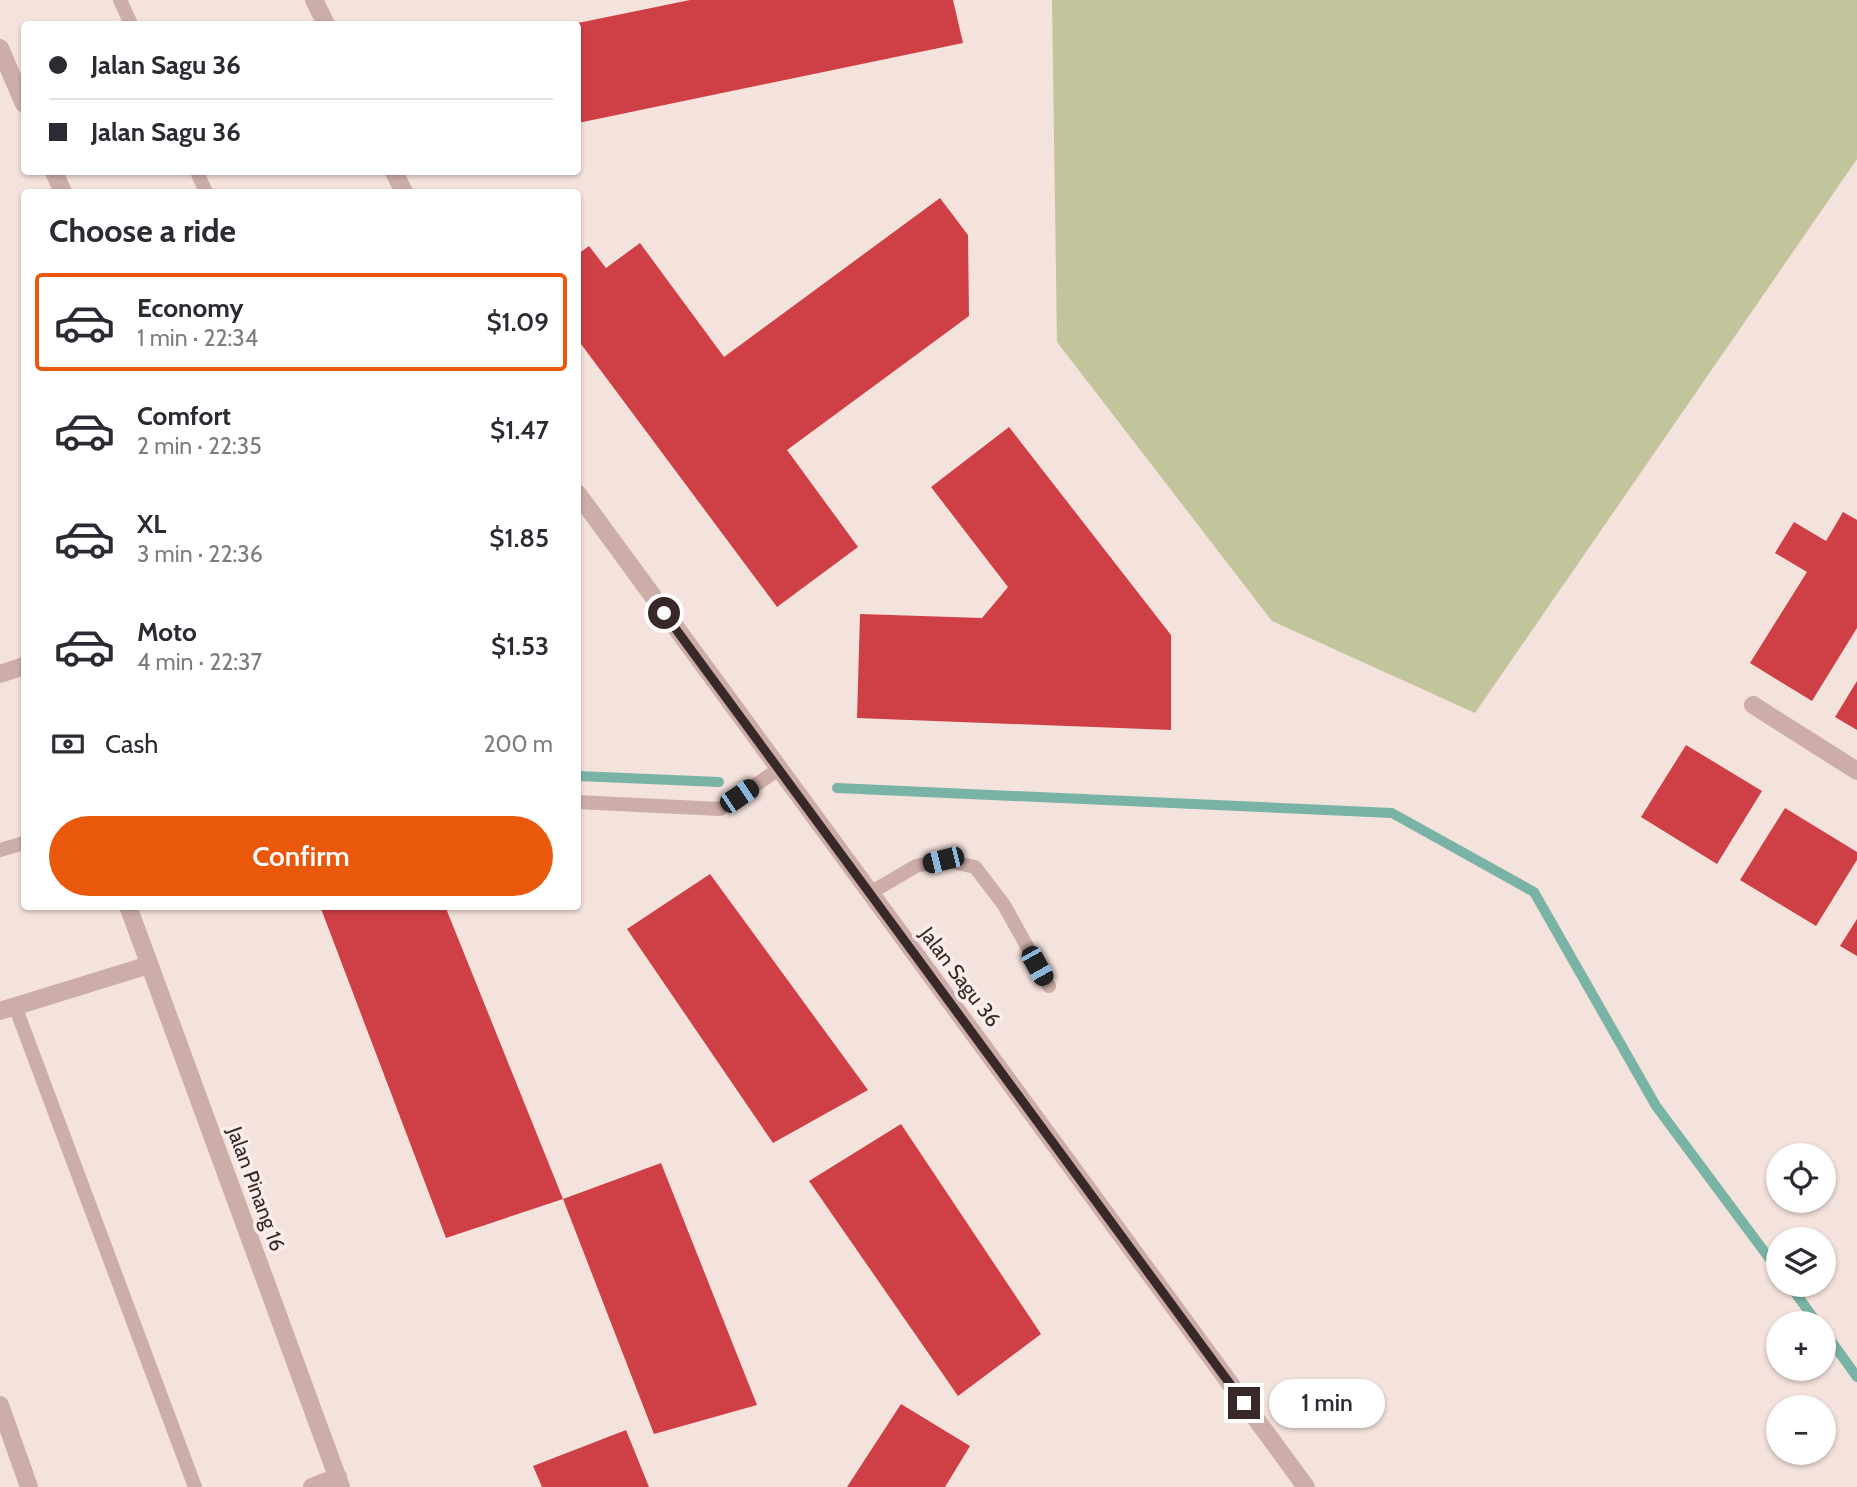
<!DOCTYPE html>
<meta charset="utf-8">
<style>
body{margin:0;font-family:Cabin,sans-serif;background:#f2f2f3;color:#2b2b33;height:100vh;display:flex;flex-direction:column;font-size:26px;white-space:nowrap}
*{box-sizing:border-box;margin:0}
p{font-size:23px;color:#7c7c81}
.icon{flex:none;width:38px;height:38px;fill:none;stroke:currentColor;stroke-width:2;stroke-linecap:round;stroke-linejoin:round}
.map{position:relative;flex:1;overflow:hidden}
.drawer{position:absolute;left:21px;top:189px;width:560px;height:721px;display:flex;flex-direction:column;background:#fff;border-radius:7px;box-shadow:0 2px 5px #0004}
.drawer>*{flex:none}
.top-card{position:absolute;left:21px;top:21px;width:560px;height:154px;border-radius:7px;box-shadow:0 2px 5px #0004;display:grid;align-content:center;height:154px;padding:0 28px;background:#fff}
.fabs{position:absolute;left:1766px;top:1143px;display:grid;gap:14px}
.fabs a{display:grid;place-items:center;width:70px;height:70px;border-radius:50%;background:#fff;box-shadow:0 2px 5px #0004;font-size:35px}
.end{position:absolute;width:32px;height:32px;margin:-16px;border:9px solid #392828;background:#fff;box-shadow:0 0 0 4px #fff}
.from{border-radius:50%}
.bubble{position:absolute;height:49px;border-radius:24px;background:#fff;box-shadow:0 2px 5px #0004;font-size:23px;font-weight:600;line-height:49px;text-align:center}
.car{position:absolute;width:21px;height:42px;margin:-21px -10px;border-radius:9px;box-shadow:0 0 5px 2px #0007;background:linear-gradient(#222 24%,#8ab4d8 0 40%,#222 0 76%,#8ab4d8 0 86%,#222 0)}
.top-card b{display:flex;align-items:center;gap:24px;height:66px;font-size:26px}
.top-card b+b{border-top:2px solid #e1e1e2}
.top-card i{width:18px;height:18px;background:#2b2b33}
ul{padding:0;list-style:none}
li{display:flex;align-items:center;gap:21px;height:98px;margin:0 14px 10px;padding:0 14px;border:4px solid transparent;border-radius:7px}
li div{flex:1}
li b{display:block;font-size:26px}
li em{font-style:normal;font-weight:600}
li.active{border-color:#ea580c}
li>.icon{width:63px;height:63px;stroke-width:1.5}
h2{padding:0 28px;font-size:32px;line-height:84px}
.pay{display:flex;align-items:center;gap:18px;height:77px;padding:0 28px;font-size:26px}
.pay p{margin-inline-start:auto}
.cta{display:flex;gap:14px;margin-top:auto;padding:14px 28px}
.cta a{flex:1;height:80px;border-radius:42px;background:#ea580c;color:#fff;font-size:28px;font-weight:600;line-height:80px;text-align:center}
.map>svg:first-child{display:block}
.green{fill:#c2c49b}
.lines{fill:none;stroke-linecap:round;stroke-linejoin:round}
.stream{stroke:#79b3a5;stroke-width:10}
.building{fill:#ce4046}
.lane{stroke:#cdada7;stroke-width:14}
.street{stroke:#cdada7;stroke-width:18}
.route{stroke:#392828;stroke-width:9}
.labels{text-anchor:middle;stroke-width:7;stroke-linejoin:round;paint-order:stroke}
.street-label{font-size:21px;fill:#392828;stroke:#fbede9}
</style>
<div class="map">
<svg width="1857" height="1487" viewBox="0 0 1857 1487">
<rect width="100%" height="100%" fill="#f4e2dc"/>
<!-- green -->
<path class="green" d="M1052,0H1857V159L1475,713L1272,621L1057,342Z"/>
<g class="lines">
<!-- stream -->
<path class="stream" d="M578,776L719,782
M837,788L1392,813L1534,892L1656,1106L1778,1270
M1789,1284L1817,1323
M1824,1331L1857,1377"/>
</g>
<!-- building -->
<path class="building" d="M690,0H953L963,43L578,123V23Z
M940,198L968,235L969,316L787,450L858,547L777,607L578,340V254L589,246L606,268L640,243L724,357Z
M1009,427L1171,635V730L857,718L860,614L982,618L1008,587L931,487Z
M1843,512L1857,520V628L1812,701L1750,663L1807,572L1775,553L1794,522L1826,541Z
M1857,681V730L1835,717Z
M1686,745L1762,791L1717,864L1641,817Z
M1785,808L1857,852V860L1816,926L1740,880Z
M710,874L868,1090L773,1143L627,929Z
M320,906H445L563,1199L661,1163L757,1405L654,1434L563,1199L446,1238Z
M1857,919V956L1840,946Z
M901,1124L1041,1334L958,1396L809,1181Z
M901,1404L970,1446L945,1487H847Z
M626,1430L649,1487H542L533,1466Z"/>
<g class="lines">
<!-- lane -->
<path class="lane" d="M120,0L131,24
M197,172L206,192
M578,802L720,809L779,769
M0,850L24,843
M870,893L916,866L943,860L975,867L1004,905L1049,986
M15,1006L195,1487"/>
<!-- street -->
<path class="street" d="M314,0L326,24
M0,48L24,104
M54,172L63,192
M394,172L404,192
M578,494L1306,1487
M0,674L24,666
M1753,705L1857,771
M128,906L341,1487
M0,1011L149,965
M0,1405L29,1487
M312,1487L338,1477"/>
</g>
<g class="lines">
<!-- route -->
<path class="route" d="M664,613L1244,1403"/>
</g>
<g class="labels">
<!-- street labels -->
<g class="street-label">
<text transform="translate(960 977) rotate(53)" y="7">Jalan Sagu 36</text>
<text transform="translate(256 1189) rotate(70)" y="7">Jalan Pinang 16</text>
</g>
</g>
</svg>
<div class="fabs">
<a><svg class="icon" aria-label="locate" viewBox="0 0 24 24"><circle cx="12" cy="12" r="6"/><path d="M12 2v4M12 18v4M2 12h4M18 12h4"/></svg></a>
<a><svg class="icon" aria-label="layers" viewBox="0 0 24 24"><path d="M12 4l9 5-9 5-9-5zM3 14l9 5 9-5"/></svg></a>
<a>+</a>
<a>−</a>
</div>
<i class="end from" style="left:664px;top:613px"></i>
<i class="end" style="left:1244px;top:1403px"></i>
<div class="bubble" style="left:1269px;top:1379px;width:116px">1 min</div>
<i class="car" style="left:739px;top:796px;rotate:56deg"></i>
<i class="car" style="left:943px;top:860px;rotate:256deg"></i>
<i class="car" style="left:1037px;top:966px;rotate:151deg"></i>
<div class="top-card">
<b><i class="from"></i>Jalan Sagu 36</b>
<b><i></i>Jalan Sagu 36</b>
</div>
<section class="drawer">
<h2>Choose a ride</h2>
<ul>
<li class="active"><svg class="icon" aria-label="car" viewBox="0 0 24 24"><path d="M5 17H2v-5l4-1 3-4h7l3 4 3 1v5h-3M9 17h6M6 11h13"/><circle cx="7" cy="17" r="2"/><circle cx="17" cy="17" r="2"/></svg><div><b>Economy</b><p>1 min · 22:34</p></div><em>$1.09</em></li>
<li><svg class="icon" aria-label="car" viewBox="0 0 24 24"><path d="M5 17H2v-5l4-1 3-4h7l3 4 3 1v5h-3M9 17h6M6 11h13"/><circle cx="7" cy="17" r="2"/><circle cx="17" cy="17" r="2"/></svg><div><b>Comfort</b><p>2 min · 22:35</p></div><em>$1.47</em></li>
<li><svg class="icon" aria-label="car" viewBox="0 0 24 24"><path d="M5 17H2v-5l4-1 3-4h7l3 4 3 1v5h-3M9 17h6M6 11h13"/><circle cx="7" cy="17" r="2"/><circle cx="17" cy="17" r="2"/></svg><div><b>XL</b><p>3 min · 22:36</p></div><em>$1.85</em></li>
<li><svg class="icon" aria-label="car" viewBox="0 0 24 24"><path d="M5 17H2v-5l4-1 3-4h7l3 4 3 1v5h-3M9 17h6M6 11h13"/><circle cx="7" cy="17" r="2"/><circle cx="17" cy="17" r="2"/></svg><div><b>Moto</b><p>4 min · 22:37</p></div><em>$1.53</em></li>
</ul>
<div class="pay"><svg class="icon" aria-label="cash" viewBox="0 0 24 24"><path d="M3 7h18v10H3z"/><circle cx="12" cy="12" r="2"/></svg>Cash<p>200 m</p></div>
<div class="cta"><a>Confirm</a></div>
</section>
</div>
